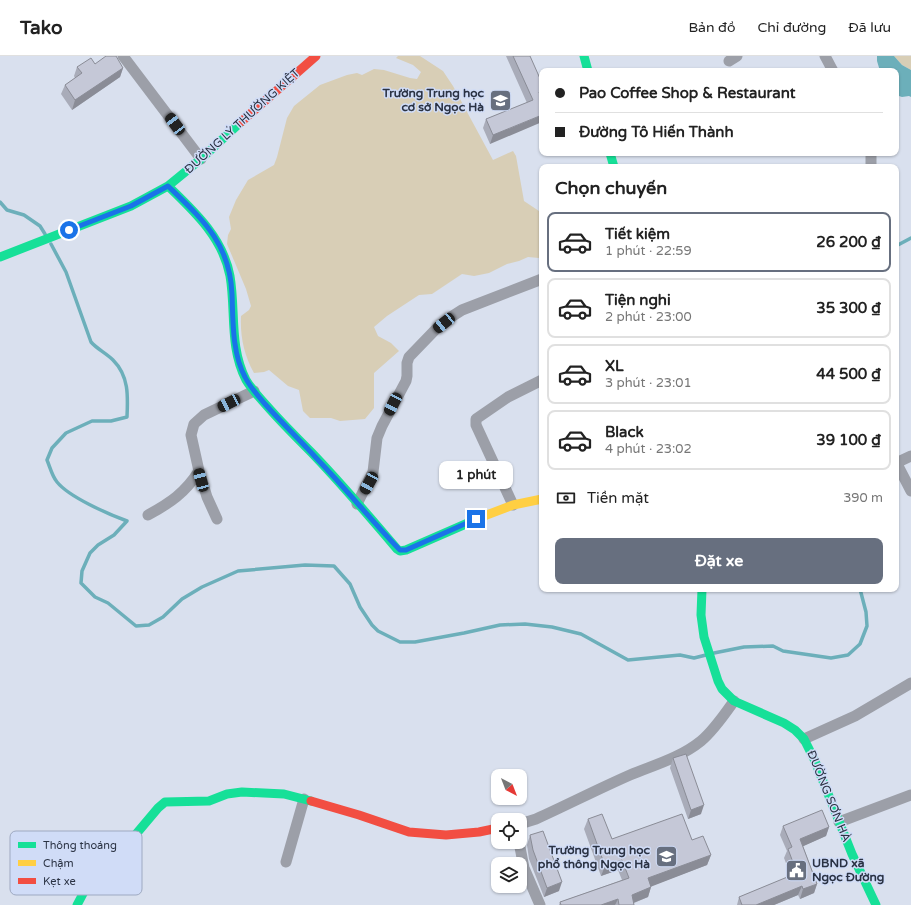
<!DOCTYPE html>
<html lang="vi">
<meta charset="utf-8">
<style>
body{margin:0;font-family:"Varela Round",sans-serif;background:#f2f2f2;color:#222;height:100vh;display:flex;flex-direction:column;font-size:15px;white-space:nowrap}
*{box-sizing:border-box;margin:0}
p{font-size:13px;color:#767676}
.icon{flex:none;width:22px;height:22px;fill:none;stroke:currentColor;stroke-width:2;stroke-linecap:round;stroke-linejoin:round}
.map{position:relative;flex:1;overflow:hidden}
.panel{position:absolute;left:539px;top:108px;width:360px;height:428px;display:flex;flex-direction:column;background:#fff;border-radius:8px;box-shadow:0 1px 3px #0004}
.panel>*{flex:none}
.banner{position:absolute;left:539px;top:12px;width:360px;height:88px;border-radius:8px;box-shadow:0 1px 3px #0004;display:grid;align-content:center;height:88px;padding:0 16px;background:#fff}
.needle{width:26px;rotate:138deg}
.tools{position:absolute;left:491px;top:713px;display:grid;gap:8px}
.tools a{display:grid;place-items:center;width:36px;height:36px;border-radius:8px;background:#fff;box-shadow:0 1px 3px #0004;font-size:20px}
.end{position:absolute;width:18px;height:18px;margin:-9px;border:5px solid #1a73e8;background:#fff;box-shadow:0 0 0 2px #fff}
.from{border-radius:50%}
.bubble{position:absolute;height:28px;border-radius:8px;background:#fff;box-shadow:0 1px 3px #0004;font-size:13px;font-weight:700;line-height:28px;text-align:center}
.car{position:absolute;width:12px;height:24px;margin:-12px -6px;border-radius:5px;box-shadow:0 0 3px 1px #0007;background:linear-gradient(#222 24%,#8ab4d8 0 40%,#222 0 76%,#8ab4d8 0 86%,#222 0)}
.banner b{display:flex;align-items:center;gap:14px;height:38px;font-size:15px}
.banner b+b{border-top:1px solid #e0e0e0}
.banner i{width:10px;height:10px;background:#222}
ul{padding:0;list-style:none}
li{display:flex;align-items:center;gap:12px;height:60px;margin:0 8px 6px;padding:0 8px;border:2px solid #e0e0e0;border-radius:8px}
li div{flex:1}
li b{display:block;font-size:15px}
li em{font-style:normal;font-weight:700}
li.active{border-color:#676f7f}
li>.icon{width:36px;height:36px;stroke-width:1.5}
h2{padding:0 16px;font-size:18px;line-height:48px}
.pay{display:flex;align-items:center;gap:10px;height:44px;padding:0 16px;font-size:15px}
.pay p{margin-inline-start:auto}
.action{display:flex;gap:8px;margin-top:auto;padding:8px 16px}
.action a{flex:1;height:46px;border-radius:8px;background:#676f7f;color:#fff;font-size:16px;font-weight:700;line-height:46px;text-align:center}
header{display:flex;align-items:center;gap:24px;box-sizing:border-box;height:56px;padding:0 20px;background:#fff;border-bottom:1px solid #e0e0e0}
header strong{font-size:19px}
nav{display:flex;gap:22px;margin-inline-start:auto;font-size:14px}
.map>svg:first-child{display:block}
.green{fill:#d8ceb6}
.water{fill:#6cafba}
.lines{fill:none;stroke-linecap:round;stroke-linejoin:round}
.stream{stroke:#6cafba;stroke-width:3.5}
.street{stroke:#9c9fa8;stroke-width:11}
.fast{stroke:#16e098;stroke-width:9}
.slow{stroke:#ffcf43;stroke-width:9}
.jam{stroke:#f24e42;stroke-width:9}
.wall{fill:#a9acb9}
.shaded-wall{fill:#8a8c96}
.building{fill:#c5c8d7;stroke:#8a8c96}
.route{stroke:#1a73e8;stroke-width:5}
.labels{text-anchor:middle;stroke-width:3;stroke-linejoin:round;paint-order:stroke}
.poi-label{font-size:12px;font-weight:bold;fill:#2a3243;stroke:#d0dcf7;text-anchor:end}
.street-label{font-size:12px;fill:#2a3243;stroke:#d0dcf7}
.key{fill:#d0dcf7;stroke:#9ea9c1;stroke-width:1}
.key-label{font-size:11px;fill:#2a3243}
</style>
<header>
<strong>Tako</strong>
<nav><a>Bản đồ</a><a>Chỉ đường</a><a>Đã lưu</a></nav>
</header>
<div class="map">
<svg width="911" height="849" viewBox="0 0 911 849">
<rect width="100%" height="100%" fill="#d9e0ee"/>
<!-- green -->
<path class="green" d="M398,0H420L443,15L453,30L493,104L513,95L516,100L524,145L542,157V201L539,202L528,201L519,205L507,208L489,217L474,220L462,218L432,238L419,239L387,260L374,271L378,280L391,287L399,295L374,317V352L365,363L340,365L331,362H310L303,355L299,334L288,330L269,314L264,316L254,317C244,299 240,280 241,260L249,254L251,250L246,233L227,188L228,179L231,173L229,161L236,144L248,124L274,109L277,101L287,62L294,50L320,29L347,19L357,17L362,19L374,13L384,14L410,22L417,23L421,16L413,9L396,2Z
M894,0H911V14L902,9Z"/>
<!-- water -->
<path class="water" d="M877,0H894L902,9L911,14V41L909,40L902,41L896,39V15H880L877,5Z"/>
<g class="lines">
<!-- stream -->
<path class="stream" d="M0,146L7,154L24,159L40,170L45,178
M51,188L66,216L91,286C97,293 106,297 113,304C129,320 128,340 127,361L111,365H92L66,377L52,392L47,404C50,411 52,420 57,426C69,441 108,458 127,465L114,479L98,489L90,497L82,515L81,527L95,541L108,547L136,570L149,569L163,561L182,543L202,531L238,515L305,509L334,510L350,528L360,551L372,569L378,575L400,586H415L464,577L500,569L525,568L552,571L581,578L628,604L680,599L694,602L706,599
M896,190L911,182
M714,597L744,591L773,590L783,595L831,602L848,599L860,588L867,570L866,556L860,533"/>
<!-- street -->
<path class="street" d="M123,0L201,103
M825,0L833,15
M729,5L737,0
M871,111V97
M896,406L911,435
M896,407L911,400
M199,415L207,441L217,463
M357,448L373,416L377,382L382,370L406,325L407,320V307L409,301L437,272L451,261L462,254L542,223
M513,449L476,369V363L508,341L542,324
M148,459C170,447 185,437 199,415L191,379L194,368L204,359L254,335
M804,683L855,660L911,627
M839,766L911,739
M520,768L536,763C567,749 598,733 630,719C654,709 680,702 701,685C714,674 724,659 734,645
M519,786L524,812L540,849
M286,806L304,743"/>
<!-- fast -->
<path class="fast" d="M584,0L588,15
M610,97L614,111
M168,130C195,156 223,182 230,220C236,255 229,291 246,324C252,334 260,342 267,350C281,366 296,381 311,396C341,427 369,460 397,493L400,495L406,494L484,460
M0,201L131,150L168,130L201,103L241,66
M702,533L701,559L704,581L718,625L722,633L734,645L784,667L795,674L804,683L815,705L852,798L876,849
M77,849L86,832L95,820L126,790L158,752L165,746L209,745L227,738L242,736L284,738L311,745"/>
<!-- slow -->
<path class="slow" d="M484,460L513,449L542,443"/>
<!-- jam -->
<path class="jam" d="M241,66L316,0
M311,745L359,759L409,776L446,779L479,776L498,772"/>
</g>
<!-- wall -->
<path class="wall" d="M506,0H530L542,42L490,88L483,72L486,63L527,47Z
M95,8L123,12L120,21L72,54L61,38L65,29L75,22L74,20L77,11Z
M673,702L701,758L688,763L670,712Z
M588,763L612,783L692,784L711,799L707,809L651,830V831L648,841L634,847V849H559L560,846L622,824L618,814L601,820L584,773Z
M783,770L829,771L826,780L803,790L817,828L814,837L800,843L798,839L774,849H737L739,841L791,820L784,802L787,795L780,779Z
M530,779L559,835L544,841L529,803L527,789Z"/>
<!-- shaded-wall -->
<path class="shaded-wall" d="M123,12L120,21L72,54L75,44Z
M542,35V43L539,36Z
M542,59V66L490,88L493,79Z
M704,749L701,758L688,763L691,754Z
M829,771L826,780L797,793L800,783Z
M711,799L707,809L645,833L648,822Z
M622,804L618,814L601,820L605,810Z
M562,826L559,835L544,841L547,832Z
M817,828L814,837L800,843L803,833Z
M802,830L798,839L774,849H756Z
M651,831L648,841L628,849L632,839Z
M618,843L615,849H601Z"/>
<!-- building -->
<path class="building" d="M106,0H116L123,12L75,44L65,29L82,17L77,11L91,2L95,8Z
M513,0H530L542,27V35L539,36L542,44V59L493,79L486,63L533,44Z
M686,698L704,749L691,754L673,702Z
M822,754L829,771L800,783L817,828L803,833L802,830L756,849H742L739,841L797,817L788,793L792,791L783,770Z
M602,758L612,783L682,758L692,784L703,780L711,799L648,822L651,831L632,839L634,849H619L618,843L601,849H561L560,846L629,822L622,804L605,810L588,763Z
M543,775L562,826L547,832L533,794L530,779Z"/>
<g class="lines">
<!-- route -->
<path class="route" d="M69,174L131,150L168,130C202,163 230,187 232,238C233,264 232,297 245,321C250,331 257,339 265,348C282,367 301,385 319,405C346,433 371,464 398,492L400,494H406L476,463"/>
</g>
<!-- icons -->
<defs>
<symbol id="school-square" viewBox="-11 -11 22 22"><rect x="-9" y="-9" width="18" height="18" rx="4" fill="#676f7f" stroke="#d0dcf7"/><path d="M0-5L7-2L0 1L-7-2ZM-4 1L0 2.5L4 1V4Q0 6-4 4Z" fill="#fff"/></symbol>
<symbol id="civic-square" viewBox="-11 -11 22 22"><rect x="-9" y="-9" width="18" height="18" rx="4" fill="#676f7f" stroke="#d0dcf7"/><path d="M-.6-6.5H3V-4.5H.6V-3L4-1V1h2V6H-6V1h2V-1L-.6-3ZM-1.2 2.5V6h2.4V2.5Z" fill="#fff"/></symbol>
</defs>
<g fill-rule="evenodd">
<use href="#school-square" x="488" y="32" width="25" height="25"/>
<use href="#school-square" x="654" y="788" width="25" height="25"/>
<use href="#civic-square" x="784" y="802" width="25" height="25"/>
</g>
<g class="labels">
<!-- poi labels -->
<g class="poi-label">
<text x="484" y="41">Trường Trung học<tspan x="484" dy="14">cơ sở Ngọc Hà</tspan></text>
<text x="650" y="798">Trường Trung học<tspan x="650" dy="14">phổ thông Ngọc Hà</tspan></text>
<text x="812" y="811" text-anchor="start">UBND xã<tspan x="812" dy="14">Ngọc Đường</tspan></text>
</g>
<!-- street labels -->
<g class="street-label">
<text transform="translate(242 65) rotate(-42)" y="4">ĐƯỜNG LÝ THƯỜNG KIỆT</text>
<text transform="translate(829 740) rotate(68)" y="4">ĐƯỜNG SƠN HÀ</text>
</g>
</g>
<!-- legend -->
<rect x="10" y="775" width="132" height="64" rx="6" class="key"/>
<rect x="18" y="786" width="18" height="6" fill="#16e098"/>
<rect x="18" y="804" width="18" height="6" fill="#ffcf43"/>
<rect x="18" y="822" width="18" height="6" fill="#f24e42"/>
<g class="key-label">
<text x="43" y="793">Thông thoáng</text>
<text x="43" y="811">Chậm</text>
<text x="43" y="829">Kẹt xe</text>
</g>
</svg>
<div class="tools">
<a><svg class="needle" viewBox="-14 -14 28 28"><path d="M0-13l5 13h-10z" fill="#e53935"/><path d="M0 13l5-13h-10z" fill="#767676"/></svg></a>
<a><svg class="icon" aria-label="locate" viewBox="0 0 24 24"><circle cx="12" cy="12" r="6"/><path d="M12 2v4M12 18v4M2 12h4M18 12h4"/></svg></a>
<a><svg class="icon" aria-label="layers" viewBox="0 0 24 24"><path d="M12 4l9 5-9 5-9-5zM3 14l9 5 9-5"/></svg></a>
</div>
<i class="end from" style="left:69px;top:174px"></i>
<i class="end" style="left:476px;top:463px"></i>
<div class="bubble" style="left:439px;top:405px;width:74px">1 phút</div>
<i class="car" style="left:175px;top:68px;rotate:323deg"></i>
<i class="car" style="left:444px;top:267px;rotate:231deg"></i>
<i class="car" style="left:229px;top:347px;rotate:244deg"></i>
<i class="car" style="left:393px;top:348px;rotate:207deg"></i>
<i class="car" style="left:201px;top:424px;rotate:345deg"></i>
<i class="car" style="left:369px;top:427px;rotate:209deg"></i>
<div class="banner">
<b><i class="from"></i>Pao Coffee Shop &amp; Restaurant</b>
<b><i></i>Đường Tô Hiến Thành</b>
</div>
<section class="panel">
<h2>Chọn chuyến</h2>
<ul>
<li class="active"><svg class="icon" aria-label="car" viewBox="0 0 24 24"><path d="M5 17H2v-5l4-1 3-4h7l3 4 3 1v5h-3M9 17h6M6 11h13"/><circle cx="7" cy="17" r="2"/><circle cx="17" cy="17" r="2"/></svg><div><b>Tiết kiệm</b><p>1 phút · 22:59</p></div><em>26 200 ₫</em></li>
<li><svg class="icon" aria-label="car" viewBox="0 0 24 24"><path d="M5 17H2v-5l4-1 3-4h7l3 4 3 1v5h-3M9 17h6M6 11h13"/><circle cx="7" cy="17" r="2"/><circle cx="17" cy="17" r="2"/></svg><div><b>Tiện nghi</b><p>2 phút · 23:00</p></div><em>35 300 ₫</em></li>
<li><svg class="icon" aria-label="car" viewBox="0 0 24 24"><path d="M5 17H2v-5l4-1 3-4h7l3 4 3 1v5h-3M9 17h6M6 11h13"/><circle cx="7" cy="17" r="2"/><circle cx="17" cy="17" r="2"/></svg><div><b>XL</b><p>3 phút · 23:01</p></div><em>44 500 ₫</em></li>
<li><svg class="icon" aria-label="car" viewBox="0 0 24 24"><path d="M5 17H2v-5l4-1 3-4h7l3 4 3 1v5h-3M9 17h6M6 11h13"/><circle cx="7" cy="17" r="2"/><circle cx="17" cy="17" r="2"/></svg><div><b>Black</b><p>4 phút · 23:02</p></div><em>39 100 ₫</em></li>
</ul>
<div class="pay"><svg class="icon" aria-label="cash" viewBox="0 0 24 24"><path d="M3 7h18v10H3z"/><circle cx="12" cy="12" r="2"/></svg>Tiền mặt<p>390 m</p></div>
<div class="action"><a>Đặt xe</a></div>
</section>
</div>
